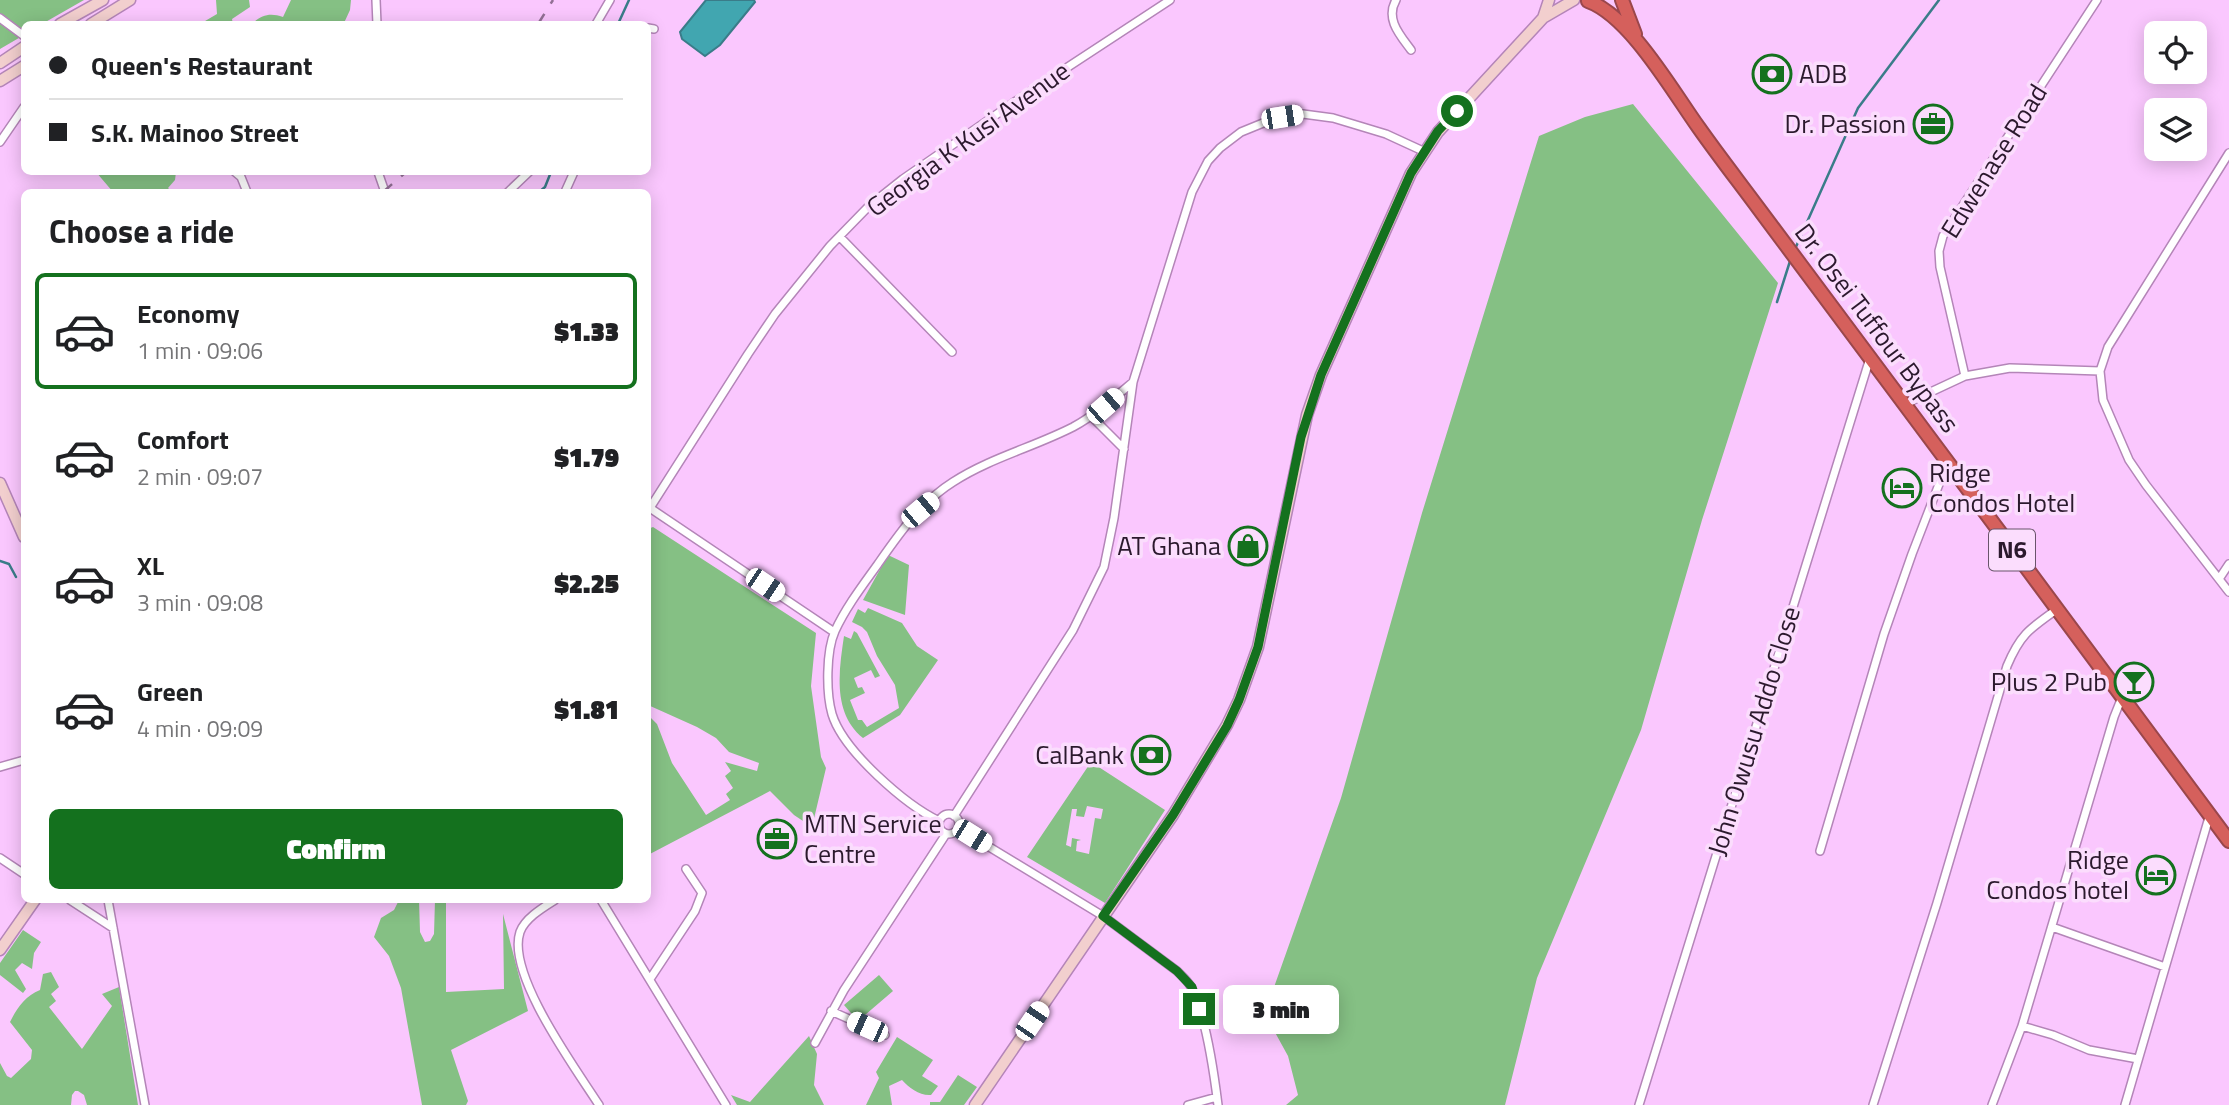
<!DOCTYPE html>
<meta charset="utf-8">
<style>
body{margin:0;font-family:"Titillium Web",sans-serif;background:#f6f6f6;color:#202124;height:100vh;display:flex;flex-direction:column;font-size:26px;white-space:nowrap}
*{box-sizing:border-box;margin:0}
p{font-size:23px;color:#757577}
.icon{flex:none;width:38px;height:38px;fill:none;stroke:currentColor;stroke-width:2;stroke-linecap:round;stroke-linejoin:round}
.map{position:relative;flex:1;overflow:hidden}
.sheet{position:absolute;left:21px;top:189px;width:630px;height:714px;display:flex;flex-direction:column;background:#fff;border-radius:10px;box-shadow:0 4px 18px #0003}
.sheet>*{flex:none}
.top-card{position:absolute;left:21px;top:21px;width:630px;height:154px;border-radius:10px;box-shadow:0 4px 18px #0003;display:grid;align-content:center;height:154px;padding:0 28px;background:#fff}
.tools{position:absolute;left:2144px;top:21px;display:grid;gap:14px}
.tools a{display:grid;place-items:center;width:63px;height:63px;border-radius:10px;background:#fff;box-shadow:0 4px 18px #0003;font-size:35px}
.end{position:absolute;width:32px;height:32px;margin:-16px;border:9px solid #14711e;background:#fff;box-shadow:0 0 0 4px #fff}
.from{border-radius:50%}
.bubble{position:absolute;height:49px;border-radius:10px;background:#fff;box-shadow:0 4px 18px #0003;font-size:23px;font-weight:800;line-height:49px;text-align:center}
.car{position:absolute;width:21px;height:42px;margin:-21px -10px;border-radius:9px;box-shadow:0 0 5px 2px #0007;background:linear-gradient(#fff 24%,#345 0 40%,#fff 0 76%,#345 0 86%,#fff 0)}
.top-card b{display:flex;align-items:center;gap:24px;height:66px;font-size:26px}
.top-card b+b{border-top:2px solid #e0e0e0}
.top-card i{width:18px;height:18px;background:#202124}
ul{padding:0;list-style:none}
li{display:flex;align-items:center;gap:21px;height:116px;margin:0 14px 10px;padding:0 14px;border:4px solid transparent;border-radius:10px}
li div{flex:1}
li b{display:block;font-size:26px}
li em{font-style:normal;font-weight:800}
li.active{border-color:#14711e}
li>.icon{width:63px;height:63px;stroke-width:1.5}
h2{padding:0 28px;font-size:32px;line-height:84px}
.action{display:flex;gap:14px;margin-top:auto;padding:14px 28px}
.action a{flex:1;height:80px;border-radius:10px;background:#14711e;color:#fff;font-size:28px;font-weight:800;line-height:80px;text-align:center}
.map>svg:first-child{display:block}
.green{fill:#85c084;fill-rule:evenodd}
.water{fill:#41a6b0;stroke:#3a7c89;stroke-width:2}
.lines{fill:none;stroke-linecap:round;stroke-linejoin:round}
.stream{stroke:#3a7c89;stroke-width:2.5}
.street-casing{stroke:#b485b8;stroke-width:10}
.secondary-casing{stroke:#b485b8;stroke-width:13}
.highway-casing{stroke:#9a474c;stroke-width:16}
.street{stroke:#fff;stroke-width:7}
.secondary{stroke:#f2cfce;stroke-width:10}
.highway{stroke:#d5605c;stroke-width:12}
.rail{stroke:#927095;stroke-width:2.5;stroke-dasharray:12 12;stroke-linecap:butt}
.route{stroke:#14711e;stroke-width:9}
.labels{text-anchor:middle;stroke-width:7;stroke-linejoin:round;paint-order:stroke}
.shield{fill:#fbddfd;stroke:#69546b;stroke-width:2}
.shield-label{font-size:24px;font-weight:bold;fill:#2b192d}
.poi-label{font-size:26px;fill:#2b192d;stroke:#fbddfd;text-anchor:end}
.street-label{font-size:26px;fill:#2b192d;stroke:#fbddfd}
</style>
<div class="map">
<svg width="2229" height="1105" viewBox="0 0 2229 1105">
<rect width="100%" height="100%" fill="#fac7fe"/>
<!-- green -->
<path class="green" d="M0,0H84L42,24H24V35L0,49Z
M216,0H249L250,7L232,19L233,24H200L217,14Z
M291,0H351L350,10L344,23L340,24H252C262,14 271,13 283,17Z
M1633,104L1778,283L1702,520L1641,730L1537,978L1505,1105H1286L1298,1095L1288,1056L1266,1016L1273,990L1341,798L1422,513L1539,136L1585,117Z
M96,172H176L175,180L168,188L172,192H113Z
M653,527L816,633L811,686L821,757L826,768L812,827L794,815L770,791L648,855V715L657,724L672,763L706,815L730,800L726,794L733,788L725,776L731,771L725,762L757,771L759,763L729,752L716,738L697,727L648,705V529Z
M888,555L909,565L905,615L863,600Z
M868,608L902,623L917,646L938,660L900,715L863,738C832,713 839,670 844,636L851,639L854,631L857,633L880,676L875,678L871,670L854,678L858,688L862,687L865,693L850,700L858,720H862L867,727L899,708L895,685L877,656L867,632L862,627L852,622L858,609L865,613Z
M1091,762L1165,810L1105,903L1027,857ZM1087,806L1103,809L1101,819L1095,818L1089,854L1076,851L1077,841L1081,840L1072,838L1071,847L1066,845L1072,809H1077L1076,816L1084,817Z
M399,900H419L420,932L425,942L430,941L434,934L435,900H446V992L504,989L503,914L528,1011L451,1050L468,1101L466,1105H422L401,988L389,956L374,937L381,918L394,910Z
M23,930L41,942L34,953L32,969L22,963L15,970L26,989L23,993L0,975V963Z
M51,972L59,987L51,994L56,1001L49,1007L82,1049L112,1006L102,994L119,987L138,1105H87L84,1095L78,1091H75L72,1095L71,1105H0V1063L7,1076L11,1078L31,1059L32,1050L10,1022C17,1008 25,996 40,990L43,974Z
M879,975L893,991L858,1021L844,1005Z
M809,1036L817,1054L814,1085L824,1105H737L731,1095L750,1102Z
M897,1037L933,1060L922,1076L938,1086L931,1095C920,1096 909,1088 902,1080L889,1086L892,1105H866L879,1078L876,1072Z
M958,1075L977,1087L964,1105H930V1102H940Z"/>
<!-- water -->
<path class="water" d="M706,0H754L755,2L720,45L705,56L682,39L680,32Z"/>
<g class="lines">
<!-- stream -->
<path class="stream" d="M618,24L629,0
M539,192L545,187L551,172
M1795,249L1858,108L1939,0
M1777,302L1791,258
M0,561L9,564L16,577"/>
<defs>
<path id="street" d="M376,0L377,24
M1396,0C1385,19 1400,35 1411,50
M0,18L24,36
M596,24L610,0
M648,28L654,29
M0,142L24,107
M2229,153L2108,347L2100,371L2103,400L2129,460L2146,485L2229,592
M235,172L241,177L247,192
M378,172L385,192
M508,192L529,172
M565,192L574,172
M840,237L952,352
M1965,376L1940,267L1939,251L1943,236L2097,0
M1905,404L1965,376L2010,368L2100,371
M1091,416L1124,449
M650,508L834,632
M648,511L748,354L775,314L830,246L869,206L903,179L1013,103L1170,0
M2219,579L2229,564
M0,767L24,760
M939 824a10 10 0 1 1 20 0a10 10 0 1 1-20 0Z
M954,816L1073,630L1104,567L1114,518L1133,382L1192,192L1208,161L1220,148L1241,132L1268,121L1303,114L1333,118L1386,134L1423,151
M939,821C906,805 843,751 832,714C826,693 826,651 835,631C846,607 863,585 878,564C899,534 921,502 953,482C990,458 1034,447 1073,427C1095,415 1114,398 1133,382
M958,828L1103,916L1177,971C1182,976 1188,981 1191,987C1206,1015 1214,1073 1218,1105
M1820,851L1884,634L1912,554L1948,461
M0,858L24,874
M70,900L113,928
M108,900L145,1105
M555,900C544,907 525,918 520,932C506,974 576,1069 599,1105
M601,900L726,1105
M2052,927L2165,967
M650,979L695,911L702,893L686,869
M831,1011L885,1035
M2022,1026L2053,1035L2089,1050L2138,1059
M815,1043L844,990L946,834
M1188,1105L1217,1097
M1639,1105L1870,358
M1873,1105L1937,903L2007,666C2020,635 2029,629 2056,610
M1992,1105L2022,1026L2114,717L2122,697
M2125,1105L2210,814"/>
<path id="secondary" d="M1543,18L1549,0
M60,24L103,0
M91,24L130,0
M0,63L24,47
M0,81L24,66
M0,483L24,537
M0,950L35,900
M975,1105L1173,815L1227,725L1239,700L1258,647L1307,415L1321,375L1411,173L1438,132L1543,18L1574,0"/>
<path id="highway" d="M1622,0L1635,34
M1588,1C1630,16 1673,92 1699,128C1718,155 1739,182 1759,209C1916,419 2073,630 2229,841"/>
</defs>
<!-- street casing -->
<use href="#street" class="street-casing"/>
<!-- secondary casing -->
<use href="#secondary" class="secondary-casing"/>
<!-- highway casing -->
<use href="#highway" class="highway-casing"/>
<!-- street -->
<use href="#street" class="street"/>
<!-- secondary -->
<use href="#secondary" class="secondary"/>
<!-- highway -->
<use href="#highway" class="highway"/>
<!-- rail -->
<path class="rail" d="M538,24L553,0
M383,192L406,172"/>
</g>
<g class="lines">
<!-- route -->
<path class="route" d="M1199,1009L1192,987L1177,971L1103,916L1173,815L1227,726L1239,700L1258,647L1301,437L1321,375L1411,173L1438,131L1457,111"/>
</g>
<!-- icons -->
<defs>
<symbol id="bank-ring" viewBox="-11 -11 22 22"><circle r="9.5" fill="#fbddfd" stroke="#14711e" stroke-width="1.5"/><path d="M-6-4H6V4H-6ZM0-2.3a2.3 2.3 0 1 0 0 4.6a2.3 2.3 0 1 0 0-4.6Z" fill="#14711e"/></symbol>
<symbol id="office-ring" viewBox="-11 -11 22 22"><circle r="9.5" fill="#fbddfd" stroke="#14711e" stroke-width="1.5"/><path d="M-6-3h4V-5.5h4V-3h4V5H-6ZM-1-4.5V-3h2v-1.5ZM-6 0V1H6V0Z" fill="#14711e"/></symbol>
<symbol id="hotel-ring" viewBox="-11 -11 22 22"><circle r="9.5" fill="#fbddfd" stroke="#14711e" stroke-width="1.5"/><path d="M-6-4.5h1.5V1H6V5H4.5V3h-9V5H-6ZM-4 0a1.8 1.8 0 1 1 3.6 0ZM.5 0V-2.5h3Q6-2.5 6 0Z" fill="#14711e"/></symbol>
<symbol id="shop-ring" viewBox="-11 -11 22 22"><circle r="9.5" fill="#fbddfd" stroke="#14711e" stroke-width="1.5"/><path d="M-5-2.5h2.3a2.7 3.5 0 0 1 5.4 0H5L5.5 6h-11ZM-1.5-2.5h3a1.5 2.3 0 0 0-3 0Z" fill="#14711e"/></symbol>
<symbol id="bar-ring" viewBox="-11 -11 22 22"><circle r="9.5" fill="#fbddfd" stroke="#14711e" stroke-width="1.5"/><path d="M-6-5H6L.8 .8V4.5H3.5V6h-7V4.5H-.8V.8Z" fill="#14711e"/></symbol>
</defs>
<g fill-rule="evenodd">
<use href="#bank-ring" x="1750" y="52" width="44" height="44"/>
<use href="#office-ring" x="1911" y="102" width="44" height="44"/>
<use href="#hotel-ring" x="1880" y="466" width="44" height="44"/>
<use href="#shop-ring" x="1226" y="524" width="44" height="44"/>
<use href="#bar-ring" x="2112" y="660" width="44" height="44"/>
<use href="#bank-ring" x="1129" y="733" width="44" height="44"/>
<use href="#office-ring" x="755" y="817" width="44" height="44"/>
<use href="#hotel-ring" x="2134" y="853" width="44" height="44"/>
</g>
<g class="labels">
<!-- shield labels -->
<rect class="shield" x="1989" y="529.5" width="46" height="41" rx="5"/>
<g class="shield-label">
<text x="2012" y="558">N6</text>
</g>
<!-- poi labels -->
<g class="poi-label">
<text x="1799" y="83" text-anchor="start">ADB</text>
<text x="1906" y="133">Dr. Passion</text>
<text x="1929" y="482" text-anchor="start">Ridge<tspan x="1929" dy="30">Condos Hotel</tspan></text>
<text x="1221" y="555">AT Ghana</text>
<text x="2107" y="691">Plus 2 Pub</text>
<text x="1124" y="764">CalBank</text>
<text x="804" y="833" text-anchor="start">MTN Service<tspan x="804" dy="30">Centre</tspan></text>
<text x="2129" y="869">Ridge<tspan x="2129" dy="30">Condos hotel</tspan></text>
</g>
<!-- street labels -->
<g class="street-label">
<text transform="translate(968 139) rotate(-36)" y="9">Georgia K Kusi Avenue</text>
<text transform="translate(1994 161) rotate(-58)" y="9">Edwenase Road</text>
<text transform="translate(1877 328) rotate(53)" y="9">Dr. Osei Tuffour Bypass</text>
<text transform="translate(1754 731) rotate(-73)" y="9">John Owusu Addo Close</text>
</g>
</g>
</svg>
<div class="tools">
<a><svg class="icon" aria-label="locate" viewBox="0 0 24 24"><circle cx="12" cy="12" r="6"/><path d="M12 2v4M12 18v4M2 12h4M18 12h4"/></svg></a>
<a><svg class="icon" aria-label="layers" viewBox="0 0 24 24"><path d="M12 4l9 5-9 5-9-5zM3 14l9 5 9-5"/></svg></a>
</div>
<i class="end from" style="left:1457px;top:111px"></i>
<i class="end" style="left:1199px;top:1009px"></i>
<div class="bubble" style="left:1223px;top:985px;width:116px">3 min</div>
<i class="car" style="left:1282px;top:117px;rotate:81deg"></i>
<i class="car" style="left:1105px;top:406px;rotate:49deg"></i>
<i class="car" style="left:920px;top:510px;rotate:50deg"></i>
<i class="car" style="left:765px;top:585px;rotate:124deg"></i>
<i class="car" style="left:972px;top:836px;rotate:122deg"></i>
<i class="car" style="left:1032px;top:1021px;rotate:34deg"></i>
<i class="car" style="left:867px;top:1027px;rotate:294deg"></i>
<div class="top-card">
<b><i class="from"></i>Queen's Restaurant</b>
<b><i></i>S.K. Mainoo Street</b>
</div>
<section class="sheet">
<h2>Choose a ride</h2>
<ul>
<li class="active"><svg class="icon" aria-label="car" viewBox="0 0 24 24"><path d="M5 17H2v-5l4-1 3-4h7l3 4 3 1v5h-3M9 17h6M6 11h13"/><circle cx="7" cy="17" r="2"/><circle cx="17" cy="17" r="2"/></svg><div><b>Economy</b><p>1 min · 09:06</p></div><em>$1.33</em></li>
<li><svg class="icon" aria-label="car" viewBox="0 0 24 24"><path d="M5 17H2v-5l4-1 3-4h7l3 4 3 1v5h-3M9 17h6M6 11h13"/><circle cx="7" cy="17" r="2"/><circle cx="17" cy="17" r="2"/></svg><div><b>Comfort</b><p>2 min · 09:07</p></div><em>$1.79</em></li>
<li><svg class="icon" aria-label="car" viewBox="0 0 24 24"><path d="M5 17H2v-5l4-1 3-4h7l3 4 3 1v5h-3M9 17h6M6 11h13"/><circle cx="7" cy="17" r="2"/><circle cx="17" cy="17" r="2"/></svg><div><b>XL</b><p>3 min · 09:08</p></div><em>$2.25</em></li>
<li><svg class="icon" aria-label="car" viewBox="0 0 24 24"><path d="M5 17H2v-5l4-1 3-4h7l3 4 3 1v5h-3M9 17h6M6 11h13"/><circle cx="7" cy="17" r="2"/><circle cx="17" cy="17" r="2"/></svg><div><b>Green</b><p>4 min · 09:09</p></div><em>$1.81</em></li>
</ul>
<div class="action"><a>Confirm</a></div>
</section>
</div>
